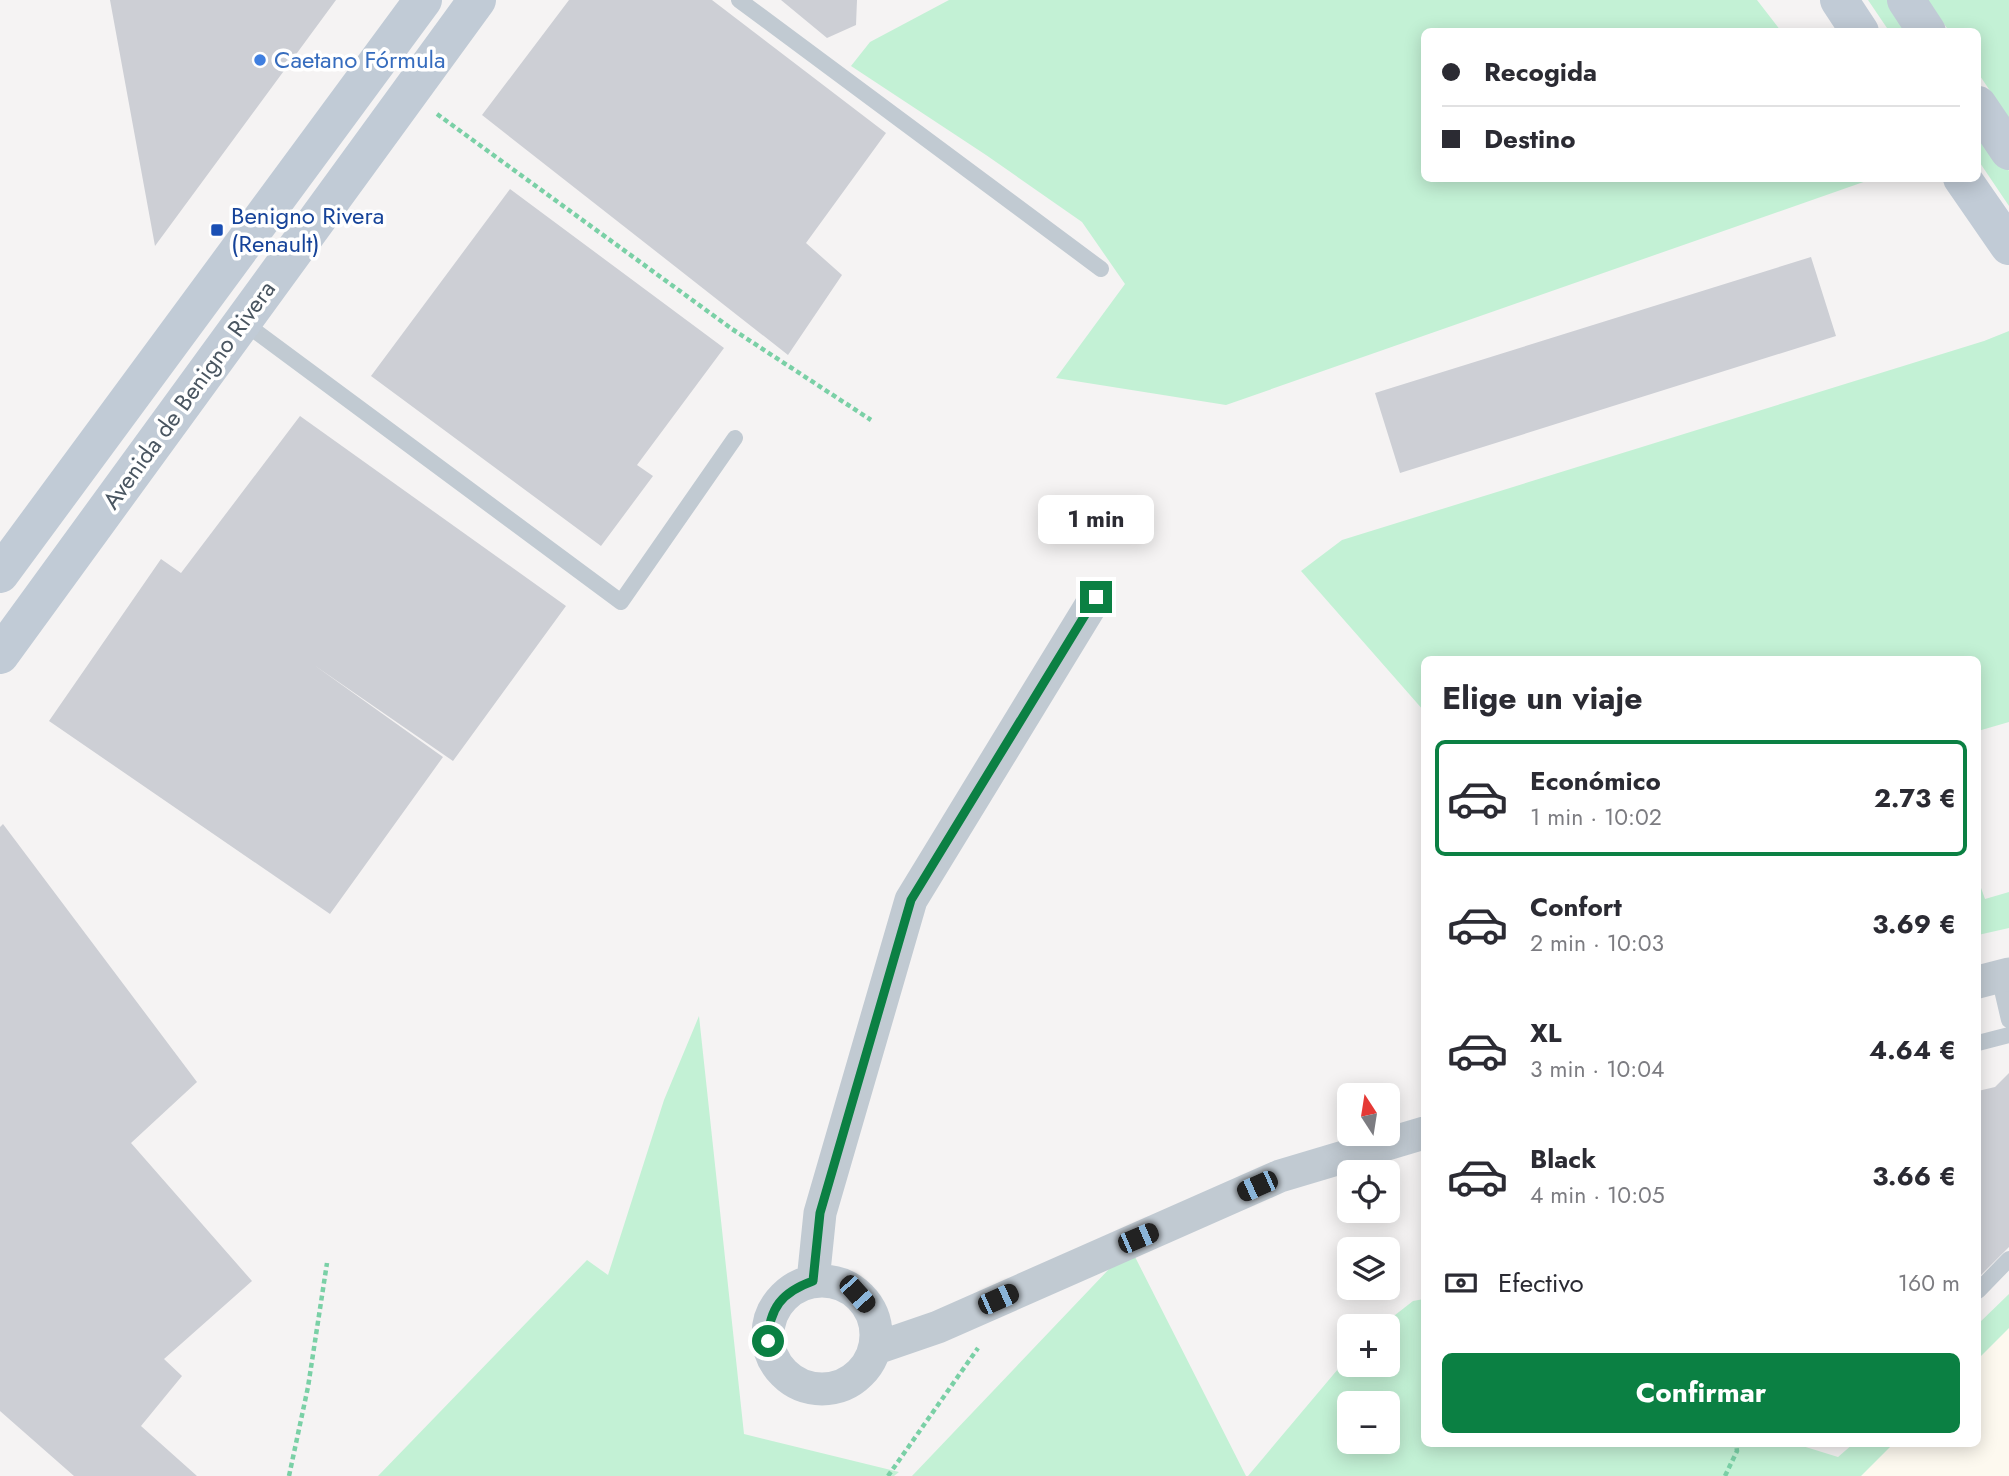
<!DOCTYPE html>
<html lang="es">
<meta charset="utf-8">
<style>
body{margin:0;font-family:Jost,sans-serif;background:#f2f2f3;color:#2b2b33;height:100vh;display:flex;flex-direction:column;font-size:26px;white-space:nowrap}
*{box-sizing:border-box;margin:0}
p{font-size:23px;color:#7c7c81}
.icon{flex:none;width:38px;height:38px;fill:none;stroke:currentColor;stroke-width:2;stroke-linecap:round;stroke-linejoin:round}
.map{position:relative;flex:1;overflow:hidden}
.drawer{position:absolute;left:1421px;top:656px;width:560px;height:791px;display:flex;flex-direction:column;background:#fff;border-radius:10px;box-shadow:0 4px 18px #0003}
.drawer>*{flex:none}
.top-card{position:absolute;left:1421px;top:28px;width:560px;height:154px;border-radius:10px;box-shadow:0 4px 18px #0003;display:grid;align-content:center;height:154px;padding:0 21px;background:#fff}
.needle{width:46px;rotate:348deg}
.controls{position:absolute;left:1337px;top:1083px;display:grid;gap:14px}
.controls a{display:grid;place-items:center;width:63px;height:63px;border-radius:10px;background:#fff;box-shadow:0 4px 18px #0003;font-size:35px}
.end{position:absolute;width:32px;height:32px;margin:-16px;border:9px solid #0b8043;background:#fff;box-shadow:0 0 0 4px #fff}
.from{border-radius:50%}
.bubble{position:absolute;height:49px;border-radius:10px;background:#fff;box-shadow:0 4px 18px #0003;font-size:23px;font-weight:700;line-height:49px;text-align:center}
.car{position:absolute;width:21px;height:42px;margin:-21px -10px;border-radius:9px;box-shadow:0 0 5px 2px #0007;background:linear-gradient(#222 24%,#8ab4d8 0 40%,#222 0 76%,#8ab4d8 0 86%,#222 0)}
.top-card b{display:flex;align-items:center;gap:24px;height:66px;font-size:26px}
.top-card b+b{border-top:2px solid #e1e1e2}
.top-card i{width:18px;height:18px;background:#2b2b33}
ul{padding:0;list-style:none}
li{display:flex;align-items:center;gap:21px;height:116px;margin:0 14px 10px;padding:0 7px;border:4px solid transparent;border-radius:10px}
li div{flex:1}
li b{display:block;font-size:26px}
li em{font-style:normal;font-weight:700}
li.current{border-color:#0b8043}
li>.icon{width:63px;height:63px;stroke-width:1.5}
h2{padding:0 21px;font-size:32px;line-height:84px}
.pay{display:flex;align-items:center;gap:18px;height:77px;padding:0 21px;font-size:26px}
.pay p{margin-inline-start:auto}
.button{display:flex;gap:14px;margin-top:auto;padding:14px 21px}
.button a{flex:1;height:80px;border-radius:10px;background:#0b8043;color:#fff;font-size:28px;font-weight:700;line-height:80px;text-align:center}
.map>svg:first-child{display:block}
.commercial{fill:#fdf9ef}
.green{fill:#c3f1d5;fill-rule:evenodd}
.building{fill:#cdcfd5}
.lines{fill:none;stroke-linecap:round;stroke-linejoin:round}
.path{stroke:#7ad0a6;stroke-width:4.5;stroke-dasharray:5 3.5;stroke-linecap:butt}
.lane{stroke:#c1cad2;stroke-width:16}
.street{stroke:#c1cad2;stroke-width:33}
.secondary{stroke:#c1cbd6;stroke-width:38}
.route{stroke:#0b8043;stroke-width:9}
.shop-dot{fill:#3f7fe0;stroke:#fff;stroke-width:2.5}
.transit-dot{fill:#1a4fb4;stroke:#fff;stroke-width:2.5}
.labels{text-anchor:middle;stroke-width:7;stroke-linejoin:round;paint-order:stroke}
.shop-label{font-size:24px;fill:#366cbe;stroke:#fff;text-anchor:start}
.transit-label{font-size:24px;fill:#164399;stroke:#fff;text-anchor:start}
.street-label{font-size:24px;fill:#4a5661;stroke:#fff}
</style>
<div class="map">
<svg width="2009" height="1476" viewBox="0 0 2009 1476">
<rect width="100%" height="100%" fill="#f5f3f3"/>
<!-- commercial -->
<path class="commercial" d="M2009,1328V1476H1861L1893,1444H1978V1359Z"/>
<!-- green -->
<path class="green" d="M949,0H1757L1781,31L1424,32V178L1872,179L1226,405L1056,378L1125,284L1082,222L986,155L851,66L870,42Z
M1868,0H1891L1913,31H1889Z
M1927,0H2009V119L1978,73V32L1949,31Z
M1978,125L2009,171V206L1978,160Z
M2009,331V722L1978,731V660H1424V711L1301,571L1342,540L1984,341Z
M1980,885L1985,899L2009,892V928L1978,935V886Z
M699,1016L744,1434L899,1472L894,1476H378L587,1260L608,1275L664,1100Z
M1130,1247L1246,1476H912Z
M2009,1294V1328L1978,1359V1324Z
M1424,1299V1444H1796L1838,1457L1853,1444H1893L1861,1476H1248L1349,1356V1365H1388V1326H1381L1413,1301ZM1349,1404H1388V1442H1349Z"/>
<!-- building -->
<path class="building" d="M110,0H336L155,246Z
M569,0H712L886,133L806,243L842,275L788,355L482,115Z
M781,0H857L856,25L827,38Z
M510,189L724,348L637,465L653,476L601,546L371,376Z
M1811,257L1836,336L1400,473L1375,393Z
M300,416L566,606L453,761L314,665L443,757L330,914L49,721L161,559L181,573Z
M3,824L197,1082L131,1143L252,1281L164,1359L182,1376L141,1426L197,1476H74L0,1411V827Z
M2009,1073V1247L1978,1278V1091L1995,1087Z"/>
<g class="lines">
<!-- path -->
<path class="path" d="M437,114L732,329L871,420
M289,1476L308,1387L327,1263
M888,1476L978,1348
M1725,1476L1737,1451L1736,1444"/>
<!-- lane -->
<path class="lane" d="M739,0L1101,269
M243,322L621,602L735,438
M1999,977L2009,1020
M1978,1043L2009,1035
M1978,1291L2009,1259"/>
<!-- street -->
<path class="street" d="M1978,982L2009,974
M813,1281L820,1213L911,900L1096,597
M768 1335a54 54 0 1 1 108 0a54 54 0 1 1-108 0Z
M874,1349L938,1327L1280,1176L1424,1133"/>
<!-- secondary -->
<path class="secondary" d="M1839,0L1860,32
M1906,0L1927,32
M1978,105L2009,151
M1962,178L2009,246
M0,574L423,0
M0,655L477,0"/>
</g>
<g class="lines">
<!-- route -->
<path class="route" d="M768,1341C769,1308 782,1292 813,1281L820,1213L911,900L1096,597"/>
</g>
<!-- markers -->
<circle class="shop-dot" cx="260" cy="60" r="7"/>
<rect class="transit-dot" x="210" y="223" width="14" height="14" rx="3.5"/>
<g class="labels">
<!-- shop labels -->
<g class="shop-label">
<text x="274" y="68">Caetano Fórmula</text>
</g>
<!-- transit labels -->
<g class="transit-label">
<text x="231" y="224">Benigno Rivera<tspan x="231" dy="28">(Renault)</tspan></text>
</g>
<!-- street labels -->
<g class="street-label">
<text transform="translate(189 395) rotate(-54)" y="8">Avenida de Benigno Rivera</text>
</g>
</g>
</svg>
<div class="controls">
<a><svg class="needle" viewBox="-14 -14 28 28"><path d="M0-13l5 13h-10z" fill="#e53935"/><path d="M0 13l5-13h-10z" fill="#7c7c81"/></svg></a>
<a><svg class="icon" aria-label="locate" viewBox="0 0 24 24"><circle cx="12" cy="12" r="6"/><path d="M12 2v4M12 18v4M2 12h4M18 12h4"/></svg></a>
<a><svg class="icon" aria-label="layers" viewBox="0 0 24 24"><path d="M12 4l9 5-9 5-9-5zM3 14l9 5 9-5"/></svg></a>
<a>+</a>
<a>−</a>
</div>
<i class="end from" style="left:768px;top:1341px"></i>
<i class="end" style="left:1096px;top:597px"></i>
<div class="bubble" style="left:1038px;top:495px;width:116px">1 min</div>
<i class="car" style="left:1257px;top:1186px;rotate:246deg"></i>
<i class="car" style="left:1138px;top:1238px;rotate:67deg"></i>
<i class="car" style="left:857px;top:1294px;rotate:138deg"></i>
<i class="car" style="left:998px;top:1299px;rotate:66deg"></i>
<div class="top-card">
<b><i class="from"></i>Recogida</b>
<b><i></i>Destino</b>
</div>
<section class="drawer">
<h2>Elige un viaje</h2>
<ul>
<li class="current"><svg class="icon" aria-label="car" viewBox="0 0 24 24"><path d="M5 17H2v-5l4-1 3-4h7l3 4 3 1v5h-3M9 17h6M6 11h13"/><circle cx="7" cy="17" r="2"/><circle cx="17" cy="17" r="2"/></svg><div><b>Económico</b><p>1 min · 10:02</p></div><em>2.73 €</em></li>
<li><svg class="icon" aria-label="car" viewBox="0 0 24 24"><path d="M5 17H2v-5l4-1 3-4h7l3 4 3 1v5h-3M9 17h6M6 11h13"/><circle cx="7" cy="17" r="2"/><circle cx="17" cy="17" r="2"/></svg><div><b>Confort</b><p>2 min · 10:03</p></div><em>3.69 €</em></li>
<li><svg class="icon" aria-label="car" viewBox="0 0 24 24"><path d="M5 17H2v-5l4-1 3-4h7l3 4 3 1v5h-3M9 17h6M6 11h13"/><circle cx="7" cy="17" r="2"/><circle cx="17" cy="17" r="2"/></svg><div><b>XL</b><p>3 min · 10:04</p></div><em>4.64 €</em></li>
<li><svg class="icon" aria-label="car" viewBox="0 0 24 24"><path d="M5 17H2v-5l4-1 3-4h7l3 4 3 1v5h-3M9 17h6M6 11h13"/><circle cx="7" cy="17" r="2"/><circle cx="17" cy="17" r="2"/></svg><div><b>Black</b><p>4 min · 10:05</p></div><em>3.66 €</em></li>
</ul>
<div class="pay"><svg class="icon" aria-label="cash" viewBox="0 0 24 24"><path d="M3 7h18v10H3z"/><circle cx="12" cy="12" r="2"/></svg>Efectivo<p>160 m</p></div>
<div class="button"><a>Confirmar</a></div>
</section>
</div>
